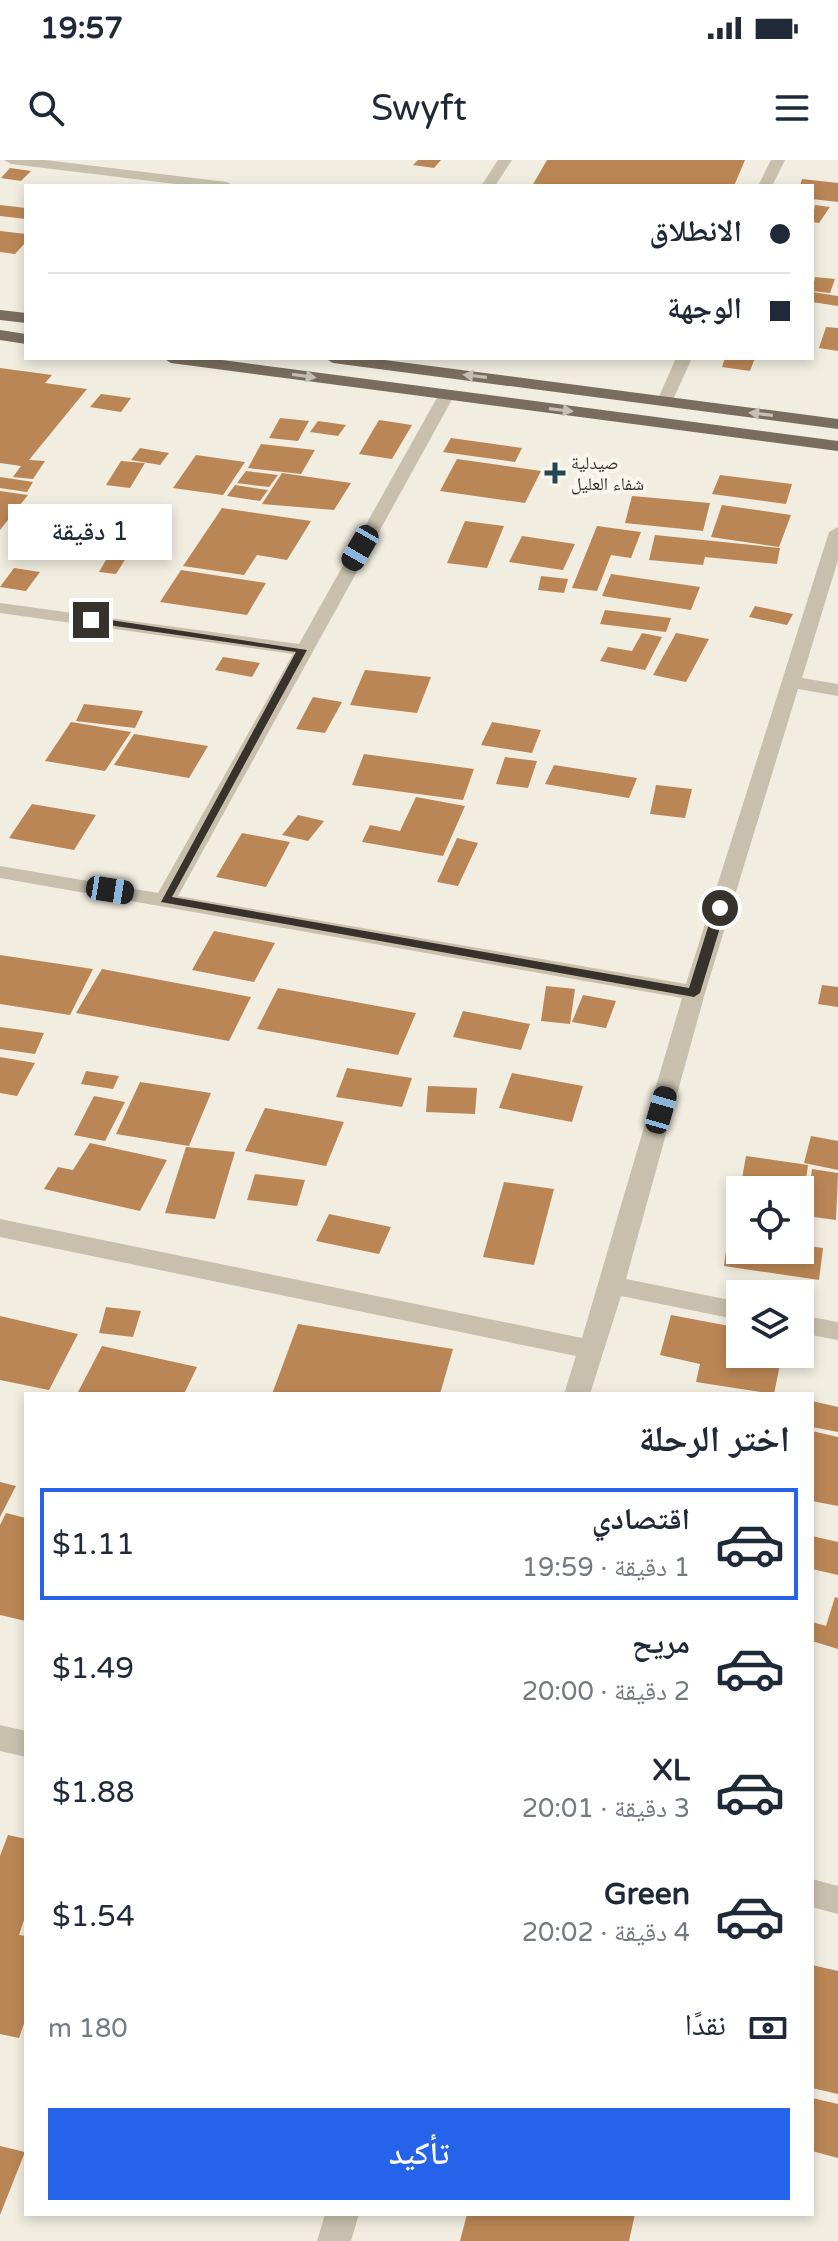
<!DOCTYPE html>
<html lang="ar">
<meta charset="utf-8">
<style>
body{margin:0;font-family:"Varela Round","Noto Naskh Arabic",sans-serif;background:#f6f6f7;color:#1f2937;direction:rtl;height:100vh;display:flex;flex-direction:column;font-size:30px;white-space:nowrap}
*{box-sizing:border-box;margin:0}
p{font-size:26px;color:#747a83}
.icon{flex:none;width:44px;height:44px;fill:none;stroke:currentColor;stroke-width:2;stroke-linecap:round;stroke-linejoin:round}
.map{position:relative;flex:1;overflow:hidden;direction:ltr}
.panel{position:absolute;left:24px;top:1232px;width:790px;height:824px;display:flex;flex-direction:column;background:#fff;border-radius:0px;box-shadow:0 4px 12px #0003;direction:rtl}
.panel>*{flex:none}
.banner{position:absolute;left:24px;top:24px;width:790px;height:176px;border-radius:0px;box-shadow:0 4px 12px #0003;direction:rtl;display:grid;align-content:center;height:176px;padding:0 24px;background:#fff}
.controls{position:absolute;left:726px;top:1016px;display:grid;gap:16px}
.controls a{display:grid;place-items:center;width:88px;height:88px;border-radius:0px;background:#fff;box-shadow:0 4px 12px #0003;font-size:40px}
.end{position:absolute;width:36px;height:36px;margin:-18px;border:10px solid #37322b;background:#fff;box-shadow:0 0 0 4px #fff}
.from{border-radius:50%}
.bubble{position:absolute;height:56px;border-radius:0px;background:#fff;box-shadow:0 4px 12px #0003;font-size:26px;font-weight:600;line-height:56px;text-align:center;direction:rtl}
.car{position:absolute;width:24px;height:48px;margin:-24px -12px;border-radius:10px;box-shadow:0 0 6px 2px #0007;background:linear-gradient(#222 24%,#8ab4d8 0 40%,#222 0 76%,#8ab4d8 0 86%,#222 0)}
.banner b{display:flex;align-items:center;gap:28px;height:76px;font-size:30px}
.banner b+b{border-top:2px solid #e0e1e3}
.banner i{width:20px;height:20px;background:#1f2937}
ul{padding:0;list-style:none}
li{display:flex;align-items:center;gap:24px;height:112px;margin:0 16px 12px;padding:0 8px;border:4px solid transparent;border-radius:0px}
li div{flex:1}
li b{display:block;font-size:30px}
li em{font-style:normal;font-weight:600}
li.selected{border-color:#2563eb}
li>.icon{width:72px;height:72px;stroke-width:1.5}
h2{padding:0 24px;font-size:36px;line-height:96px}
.pay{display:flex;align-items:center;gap:20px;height:88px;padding:0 24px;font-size:30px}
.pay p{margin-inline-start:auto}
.action{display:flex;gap:16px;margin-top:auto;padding:16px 24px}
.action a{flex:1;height:92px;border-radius:0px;background:#2563eb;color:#fff;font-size:32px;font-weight:600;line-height:92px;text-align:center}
.status{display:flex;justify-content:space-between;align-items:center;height:56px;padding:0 40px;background:#fff;direction:ltr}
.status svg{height:22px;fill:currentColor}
header{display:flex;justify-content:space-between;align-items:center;height:104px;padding:0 24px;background:#fff;font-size:36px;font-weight:600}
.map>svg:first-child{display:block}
.building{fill:#bb8655}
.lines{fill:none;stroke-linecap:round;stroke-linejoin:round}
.minor{fill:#c8c0ad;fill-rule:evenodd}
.major{fill:#786d5e;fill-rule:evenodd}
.oneway{fill:#c5bfb4}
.route{fill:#37322b}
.poi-dot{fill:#244655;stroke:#f9f6ed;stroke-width:3}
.labels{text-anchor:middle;stroke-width:8;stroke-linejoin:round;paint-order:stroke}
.far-poi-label{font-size:18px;fill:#37322b;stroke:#f9f6ed;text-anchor:start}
</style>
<div class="status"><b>19:57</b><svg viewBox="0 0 49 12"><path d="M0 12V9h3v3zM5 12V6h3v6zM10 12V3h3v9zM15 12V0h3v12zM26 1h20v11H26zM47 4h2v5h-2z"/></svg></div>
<header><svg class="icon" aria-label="menu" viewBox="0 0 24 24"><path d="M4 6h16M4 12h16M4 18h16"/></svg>Swyft<svg class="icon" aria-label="search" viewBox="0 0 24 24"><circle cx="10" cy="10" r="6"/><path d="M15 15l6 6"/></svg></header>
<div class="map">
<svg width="838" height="2081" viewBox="0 0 838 2081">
<rect width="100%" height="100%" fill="#f1ede0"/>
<!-- building -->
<path class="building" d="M418,0H441L434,8L413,5Z
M547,0H745L734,26H532Z
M10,8L31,11L21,21L1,18Z
M802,19L838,23V42L812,39V26H800Z
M0,45L26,48V59L0,56Z
M815,45L830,47L819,63L812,62Z
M0,71L26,74V82L15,94L0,92Z
M815,117L835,119L830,133L812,131Z
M812,132L838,136V146L812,142Z
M826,167L838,168V191L819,188Z
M725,198H755L750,211L722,207Z
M0,208L52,215L45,223L87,229L29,300L45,301L33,319L13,317L21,306L0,303Z
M101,234L131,238L121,252L90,247Z
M280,258L309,261L298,281L269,278Z
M379,260L412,265L392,299L359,294Z
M318,261L346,265L338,276L310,272Z
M451,278L522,288L515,302L443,292Z
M261,284L315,290L301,314L248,308Z
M140,288L169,293L160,305L131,300Z
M196,295L245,302L223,335L173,328Z
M457,299L541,311L525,343L440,331Z
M121,301L145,303L130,328L106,325Z
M246,311L278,315L269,327L237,323Z
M282,313L351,323L334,350L262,344Z
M720,315L792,324L786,344L712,334Z
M0,317L33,322L27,332L0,328Z
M235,325L268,330L260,341L227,336Z
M0,331L28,335L0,370Z
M632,336L710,343L703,371L625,363Z
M722,345L791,355L779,387L711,377Z
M222,348L311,361L287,400L257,395L244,415L183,406Z
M465,361L504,366L487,408L447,403Z
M597,366L641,372L631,398L611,395L597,431L572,428Z
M655,375L780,388L777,404L705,397L703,405L649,400Z
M522,376L575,384L563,410L509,402Z
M110,393L128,395L116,414L99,412Z
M14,408L40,412L26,431L0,427Z
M181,410L266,423L247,455L160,442Z
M611,414L700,427L691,450L602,436Z
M541,416L568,419L564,433L538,430Z
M755,446L793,454L787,465L749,457Z
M605,450L671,458L666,472L600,464Z
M642,473L662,477L645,510L600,501L608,487L632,491Z
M676,473L709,479L686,522L653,515Z
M223,497L260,503L252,517L215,510Z
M365,510L431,517L417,553L350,545Z
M313,537L342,542L325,573L296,569Z
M84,544L143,551L135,568L76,561Z
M71,562L131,572L105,611L45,601Z
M492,562L541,570L532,593L481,585Z
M134,574L208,586L189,618L114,605Z
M364,594L474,609L463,640L352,625Z
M505,597L537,601L528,628L496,624Z
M554,605L637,618L629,638L545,624Z
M656,625L692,629L685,658L650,654Z
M416,637L465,646L443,696L362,682L370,665L400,671Z
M32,644L96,655L74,690L9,678Z
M298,655L324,661L308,681L282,675Z
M242,673L290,682L266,727L216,717Z
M457,678L478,683L458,726L437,722Z
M214,771L275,783L254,822L192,810Z
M0,795L93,809L70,855L0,844Z
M102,809L251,837L229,881L76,853Z
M822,825L838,827V847L818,844Z
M546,826L575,829L570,864L541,861Z
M278,828L416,853L398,895L257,869Z
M583,835L616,841L606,868L572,862Z
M463,851L530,864L521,890L453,877Z
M0,867L44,873L35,894L0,889Z
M0,897L35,903L17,936L0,933Z
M347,908L412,918L402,947L336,937Z
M86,911L119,916L113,929L81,924Z
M512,913L583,926L572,962L499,948Z
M140,922L211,933L189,986L116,974Z
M428,926L477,928L475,954L426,952Z
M94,936L125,942L105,981L74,975Z
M265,948L344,962L326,1006L245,991Z
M811,976L838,981V1010L804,1003Z
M90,983L167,1000L140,1051L44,1029L58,1007L73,1010Z
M186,987L235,992L215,1059L165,1053Z
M746,996L808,1005L802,1048L800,1030H740Z
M812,1009L838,1013L836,1060L806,1056Z
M255,1014L305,1020L297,1046L247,1040Z
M504,1022L554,1029L534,1105L483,1097Z
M329,1054L391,1067L379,1094L316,1081Z
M728,1075L740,1077V1090H800V1085L823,1088L819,1120L724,1106Z
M106,1147L141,1151L133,1177L99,1173Z
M671,1155L740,1168V1194H782L774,1234L696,1222L700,1204L660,1195Z
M0,1156L78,1174L49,1230L0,1220Z
M298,1164L453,1189L440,1234H272Z
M102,1186L197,1207L184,1234H77Z
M812,1241L838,1247V1272L812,1267Z
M812,1271L838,1277V1346L812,1341Z
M0,1322L16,1326L0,1357Z
M6,1353L26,1358V1461L0,1455V1365Z
M812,1376L838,1382V1415L812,1409Z
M835,1437L838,1438V1489L812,1481V1462L826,1466Z
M8,1675L26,1679V1754L19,1775L26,1776V1858L19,1878L0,1874V1696Z
M812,1805L838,1811V1934L812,1928Z
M812,1938L838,1944V1998L812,1991Z
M0,1986L25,1992L0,2055Z
M467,2054H635L629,2081H460Z"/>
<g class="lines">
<!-- minor -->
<path class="minor" d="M4,0H45L227,22L234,26H192L11,4Z
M498,0H512L495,26H481Z
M771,0H785L772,26H758Z
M676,198H692L671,244H659L657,241Z
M446,231L454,236L178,736L686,824L829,372L838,367V400L802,518L838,524V536L798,529L705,833L626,1119L740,1142V1160L621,1136L590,1234H564L576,1196L0,1077V1059L582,1178L682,838L0,718V706L158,733L293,494L0,453V443L299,484L438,236Z
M800,1155L838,1162V1180L800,1173Z
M0,1565L26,1571V1597L0,1591Z
M812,1719L838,1726V1754L812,1747Z
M325,2054H359L351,2081H317Z"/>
<!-- major -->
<path class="major" d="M0,150L26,153V163L0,160Z
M0,170L26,174V184L0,180Z
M163,198H207L838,281V291L171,203Z
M325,198H369L838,259V269L333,203Z"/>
</g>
<!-- one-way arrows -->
<defs><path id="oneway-solid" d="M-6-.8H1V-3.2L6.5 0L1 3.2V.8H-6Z" transform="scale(2)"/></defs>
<g class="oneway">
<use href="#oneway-solid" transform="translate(304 216) rotate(8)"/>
<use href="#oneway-solid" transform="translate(475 216) rotate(-173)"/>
<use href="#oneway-solid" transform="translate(561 250) rotate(7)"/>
<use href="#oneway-solid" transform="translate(761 254) rotate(-173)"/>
</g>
<!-- route -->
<path class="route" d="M91,457L307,490L172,737L689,828L714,748L720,744L726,748L700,833L694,837L161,742L296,492L87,462Z"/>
<!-- markers -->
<path class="poi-dot" d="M551 301h8v8h8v8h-8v8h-8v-8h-8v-8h8z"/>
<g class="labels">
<!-- far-poi labels -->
<g class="far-poi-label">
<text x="571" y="309">صيدلية<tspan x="571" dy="21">شفاء العليل</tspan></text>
</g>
</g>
</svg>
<div class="controls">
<a><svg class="icon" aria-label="locate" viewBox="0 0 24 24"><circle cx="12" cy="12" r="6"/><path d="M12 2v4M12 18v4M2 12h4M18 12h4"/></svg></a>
<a><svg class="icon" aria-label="layers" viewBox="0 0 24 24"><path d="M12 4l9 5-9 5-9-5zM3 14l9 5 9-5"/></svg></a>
</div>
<i class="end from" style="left:720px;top:748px"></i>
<i class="end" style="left:91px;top:460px"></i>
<div class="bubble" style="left:8px;top:344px;width:164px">1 دقيقة</div>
<i class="car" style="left:360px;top:388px;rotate:210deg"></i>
<i class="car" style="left:110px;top:730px;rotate:99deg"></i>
<i class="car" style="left:661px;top:950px;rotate:16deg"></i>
<div class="banner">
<b><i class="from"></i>الانطلاق</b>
<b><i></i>الوجهة</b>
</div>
<section class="panel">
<h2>اختر الرحلة</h2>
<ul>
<li class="selected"><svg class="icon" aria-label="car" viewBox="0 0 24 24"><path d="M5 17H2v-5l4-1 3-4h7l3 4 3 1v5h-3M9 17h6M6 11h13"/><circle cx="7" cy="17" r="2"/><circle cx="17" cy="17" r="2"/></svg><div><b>اقتصادي</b><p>1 دقيقة · 19:59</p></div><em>$1.11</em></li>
<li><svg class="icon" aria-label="car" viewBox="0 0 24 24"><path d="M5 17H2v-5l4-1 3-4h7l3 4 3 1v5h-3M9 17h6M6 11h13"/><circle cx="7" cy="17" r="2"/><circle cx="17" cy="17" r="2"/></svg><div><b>مريح</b><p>2 دقيقة · 20:00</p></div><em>$1.49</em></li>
<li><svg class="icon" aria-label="car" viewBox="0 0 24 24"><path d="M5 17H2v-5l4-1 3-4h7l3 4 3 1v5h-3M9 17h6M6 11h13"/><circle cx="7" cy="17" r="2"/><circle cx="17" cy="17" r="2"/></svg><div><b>XL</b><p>3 دقيقة · 20:01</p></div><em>$1.88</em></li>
<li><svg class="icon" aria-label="car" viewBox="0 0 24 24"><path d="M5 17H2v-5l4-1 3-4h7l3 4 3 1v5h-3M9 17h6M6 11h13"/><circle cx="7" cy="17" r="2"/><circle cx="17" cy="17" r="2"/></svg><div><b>Green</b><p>4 دقيقة · 20:02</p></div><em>$1.54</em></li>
</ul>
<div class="pay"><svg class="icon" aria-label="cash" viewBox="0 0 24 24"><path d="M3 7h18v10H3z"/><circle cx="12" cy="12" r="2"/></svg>نقدًا<p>180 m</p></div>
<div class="action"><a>تأكيد</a></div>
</section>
</div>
